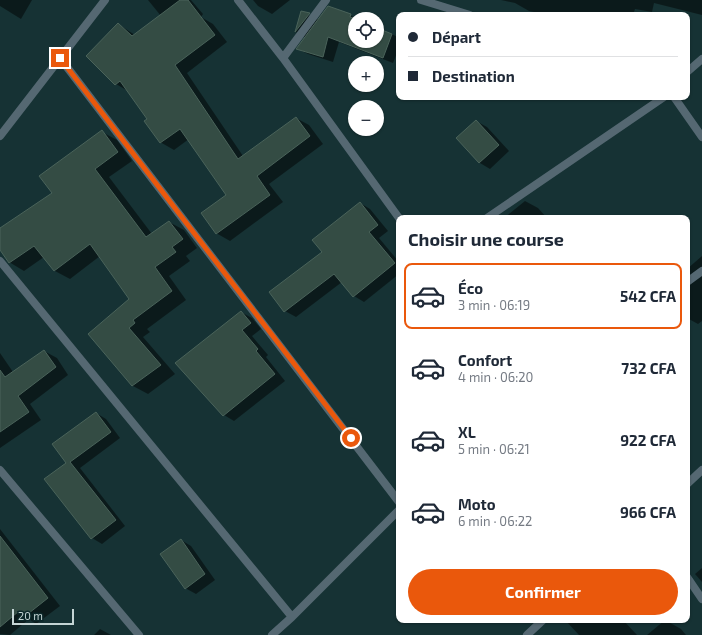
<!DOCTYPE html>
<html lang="fr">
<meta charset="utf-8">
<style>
body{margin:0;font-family:"Exo 2",sans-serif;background:#f6f6f7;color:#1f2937;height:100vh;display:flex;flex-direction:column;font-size:15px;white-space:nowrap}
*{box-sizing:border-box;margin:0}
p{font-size:13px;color:#747a83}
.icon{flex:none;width:22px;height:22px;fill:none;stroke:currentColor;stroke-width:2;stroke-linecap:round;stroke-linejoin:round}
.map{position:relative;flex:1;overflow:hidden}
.sheet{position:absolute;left:396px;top:215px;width:294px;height:408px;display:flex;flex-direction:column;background:#fff;border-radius:8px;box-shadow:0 1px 3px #0004}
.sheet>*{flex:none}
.top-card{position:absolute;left:396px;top:12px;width:294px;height:88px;border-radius:8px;box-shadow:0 1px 3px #0004;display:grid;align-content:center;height:88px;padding:0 12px;background:#fff}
.controls{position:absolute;left:348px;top:12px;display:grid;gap:8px}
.controls a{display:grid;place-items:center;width:36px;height:36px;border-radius:50%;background:#fff;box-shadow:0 1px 3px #0004;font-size:20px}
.scale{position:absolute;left:12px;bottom:10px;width:62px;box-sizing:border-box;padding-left:4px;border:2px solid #c5d5d5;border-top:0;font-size:11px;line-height:14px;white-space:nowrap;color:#c5d5d5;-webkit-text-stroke:3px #0c282a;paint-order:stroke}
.end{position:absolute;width:18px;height:18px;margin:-9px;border:5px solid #ea580c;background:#fff;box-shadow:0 0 0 2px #fff}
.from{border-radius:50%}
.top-card b{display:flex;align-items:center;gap:14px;height:38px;font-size:15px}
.top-card b+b{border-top:1px solid #e0e1e3}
.top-card i{width:10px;height:10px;background:#1f2937}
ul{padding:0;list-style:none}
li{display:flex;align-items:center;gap:12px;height:66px;margin:0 8px 6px;padding:0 4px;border:2px solid transparent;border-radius:8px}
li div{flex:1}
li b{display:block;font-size:15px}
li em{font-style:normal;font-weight:700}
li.active{border-color:#ea580c}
li>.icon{width:36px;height:36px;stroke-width:1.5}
h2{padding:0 12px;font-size:18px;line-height:48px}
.primary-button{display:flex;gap:8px;margin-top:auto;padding:8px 12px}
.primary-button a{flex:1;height:46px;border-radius:24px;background:#ea580c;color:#fff;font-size:16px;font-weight:700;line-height:46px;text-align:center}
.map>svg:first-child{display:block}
.shadow{fill:#0007}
.building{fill:#344c44;stroke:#4a635a}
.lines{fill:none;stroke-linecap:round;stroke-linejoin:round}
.minor{stroke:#556872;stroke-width:8}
.route{stroke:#ea580c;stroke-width:5}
</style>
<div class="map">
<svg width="702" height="635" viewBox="0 0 702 635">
<rect width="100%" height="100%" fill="#163234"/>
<!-- shadow -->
<path class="shadow" d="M0,0H32L21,19L0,6Z
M148,0H191L203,14L201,17L213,24L227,42L187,73L243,156L296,118L309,125L323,144L269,184L283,202L230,241L216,233L227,195L189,139L174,150L160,142L148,120L128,91L116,84L118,24L135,35L161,16Z
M253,0H290L272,14L258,6Z
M501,0H702V15L654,3L652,12L635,9L633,15H549L529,11L515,3Z
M302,12L319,20L350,15L357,19H355V41H377V29L392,34L399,38V48L393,63L339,42L333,62L308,54L298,49L306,38L296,32Z
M476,121L487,127L509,151L490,169L480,163L458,139Z
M102,132L117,140L132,161L109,177L152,234L169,222L184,230L197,248L186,256L190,261L169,276L186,300L147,329L150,332L143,337L175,374L148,394L133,386L89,334L130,299L100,256L70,279L55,271L44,257L24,271L9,262L0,248V229L53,194Z
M525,201L538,208L547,218H504Z
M360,203L370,209L388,231L379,238L399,262V274L364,302L354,296L342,282L296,317L285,311Z
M702,256V321L698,324L687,318V269Z
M241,312L252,318L261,329L252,336L268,355L266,357L285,381L234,421L224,415Z
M44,351L57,358L68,375L30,404L41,420L0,448V353L13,372Z
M96,413L106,419L120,438L80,468L125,526L102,544L92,538L68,463Z
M0,529L60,606L36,624L29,619L10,635L0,634Z
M181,540L191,546L215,580L196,594L185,588Z
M702,568V582L695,574Z
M565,620H623L637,635H579Z
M665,620L681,629L686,635H647Z
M100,629L111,635H94Z"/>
<!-- building -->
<path class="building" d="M180,0H188L215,35L175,65L238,159L296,117L310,136L257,176L270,195L216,234L201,213L226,195L180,129L160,143L144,121L147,119L120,81L115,85L86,56L118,23L132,36Z
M328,6L351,14L350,17L355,19V41H377V28L392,34L383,58L328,37L323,57L296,49Z
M301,11L310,13L295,32Z
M476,120L499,145L479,163L456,138Z
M102,130L118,152L95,169L146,237L169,221L183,239L172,247L176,252L155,267L172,291L133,320L135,323L129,328L161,365L132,386L88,334L129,299L90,244L54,271L34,246L9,263L0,250V228L52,193L39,176Z
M360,202L378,225L369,232L395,263L353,297L334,274L284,312L269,292L322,252L312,240Z
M241,311L251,323L242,330L258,349L256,351L275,374L223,416L175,363Z
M44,350L56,367L18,396L29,412L0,432V370L5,377Z
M96,412L111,432L70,462L116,520L91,539L44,479L66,463L52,444Z
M0,536L48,598L24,617L19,611L0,627Z
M181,539L205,574L185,589L160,554Z"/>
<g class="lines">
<!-- minor -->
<path class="minor" d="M238,0L283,58L399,218
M421,0L470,15
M60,58L399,502
M283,58L326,0
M687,72L702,59
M674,97L702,137
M0,136L105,0
M487,218L664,97
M0,261L292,617
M687,282L702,271
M0,470L139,635
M687,484L702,470
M687,577L702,599
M272,635L292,617L399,510
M527,635L543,620"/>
</g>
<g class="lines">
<!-- route -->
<path class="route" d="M60,58L351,438"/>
</g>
</svg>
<div class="controls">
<a><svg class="icon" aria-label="locate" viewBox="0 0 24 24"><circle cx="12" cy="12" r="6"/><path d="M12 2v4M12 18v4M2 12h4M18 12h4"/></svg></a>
<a>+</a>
<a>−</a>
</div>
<div class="scale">20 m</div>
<i class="end from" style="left:351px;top:438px"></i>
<i class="end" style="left:60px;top:58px"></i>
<div class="top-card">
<b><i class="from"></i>Départ</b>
<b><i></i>Destination</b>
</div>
<section class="sheet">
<h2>Choisir une course</h2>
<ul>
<li class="active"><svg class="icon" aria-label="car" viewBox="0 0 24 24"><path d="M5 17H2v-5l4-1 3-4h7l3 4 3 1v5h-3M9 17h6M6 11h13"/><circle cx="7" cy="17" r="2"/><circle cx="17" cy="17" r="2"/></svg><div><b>Éco</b><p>3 min · 06:19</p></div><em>542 CFA</em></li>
<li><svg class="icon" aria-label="car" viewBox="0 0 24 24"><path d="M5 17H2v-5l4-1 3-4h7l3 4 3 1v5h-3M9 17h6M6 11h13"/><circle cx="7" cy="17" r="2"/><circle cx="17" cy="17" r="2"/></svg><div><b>Confort</b><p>4 min · 06:20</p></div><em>732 CFA</em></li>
<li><svg class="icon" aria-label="car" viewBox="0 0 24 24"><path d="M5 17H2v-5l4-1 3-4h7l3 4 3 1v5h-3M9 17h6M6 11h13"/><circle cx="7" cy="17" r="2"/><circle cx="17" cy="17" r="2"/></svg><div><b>XL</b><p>5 min · 06:21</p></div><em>922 CFA</em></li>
<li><svg class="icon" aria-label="car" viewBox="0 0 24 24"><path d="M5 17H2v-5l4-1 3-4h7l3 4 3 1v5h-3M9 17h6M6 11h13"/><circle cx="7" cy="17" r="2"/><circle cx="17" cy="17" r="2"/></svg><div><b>Moto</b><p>6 min · 06:22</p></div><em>966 CFA</em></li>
</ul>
<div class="primary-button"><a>Confirmer</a></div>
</section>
</div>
